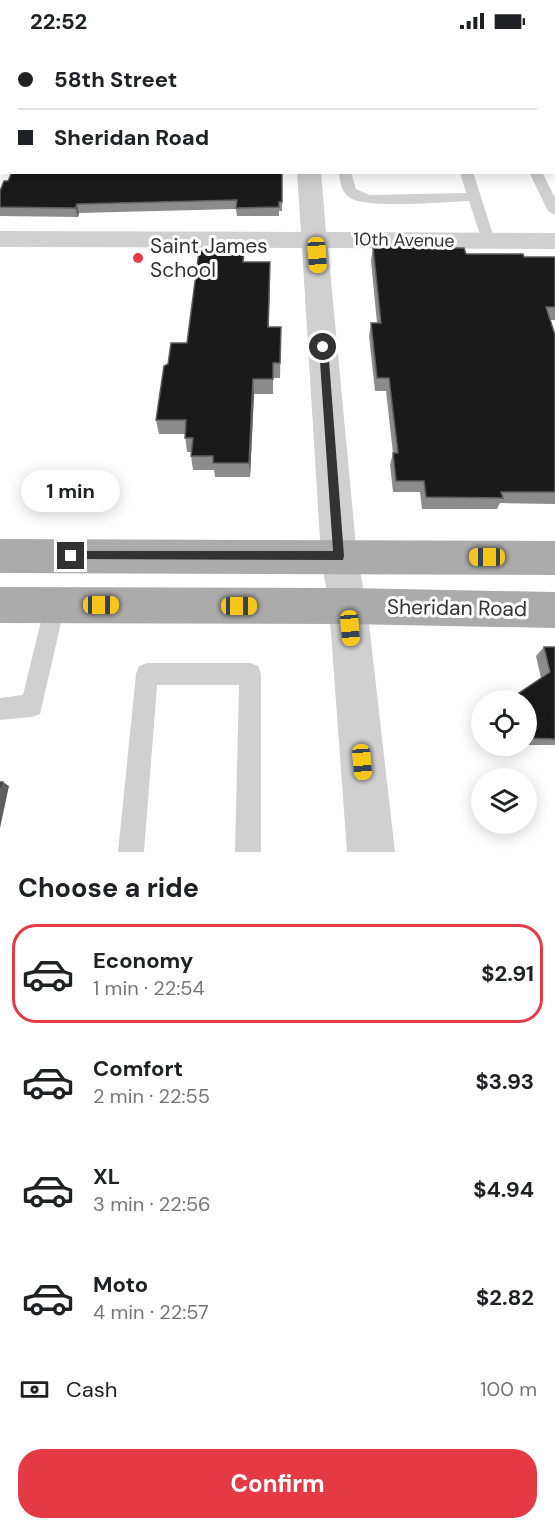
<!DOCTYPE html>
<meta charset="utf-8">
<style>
body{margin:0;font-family:"DM Sans",sans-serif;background:#f6f6f6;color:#202124;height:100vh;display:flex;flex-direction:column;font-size:22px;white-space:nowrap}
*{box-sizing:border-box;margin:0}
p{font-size:20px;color:#757577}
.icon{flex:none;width:33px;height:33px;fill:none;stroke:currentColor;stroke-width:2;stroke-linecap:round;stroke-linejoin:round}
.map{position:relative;height:810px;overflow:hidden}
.panel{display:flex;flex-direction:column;background:#fff;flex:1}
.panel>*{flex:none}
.hud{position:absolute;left:0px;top:0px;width:555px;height:132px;box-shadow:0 3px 15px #0003;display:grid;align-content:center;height:132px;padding:0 18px;background:#fff}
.buttons{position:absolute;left:471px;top:648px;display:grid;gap:12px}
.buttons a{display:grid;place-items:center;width:66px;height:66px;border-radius:50%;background:#fff;box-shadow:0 3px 15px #0003;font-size:30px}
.end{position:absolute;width:27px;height:27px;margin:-14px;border:8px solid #333;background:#fff;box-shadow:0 0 0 3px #fff}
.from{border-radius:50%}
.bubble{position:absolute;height:42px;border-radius:21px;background:#fff;box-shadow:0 3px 15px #0003;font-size:20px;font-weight:700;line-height:42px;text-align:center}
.car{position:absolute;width:18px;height:36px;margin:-18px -9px;border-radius:8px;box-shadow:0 0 4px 2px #0007;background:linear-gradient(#f5c518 24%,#345 0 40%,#f5c518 0 76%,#345 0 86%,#f5c518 0)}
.hud b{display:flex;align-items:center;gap:21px;height:57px;font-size:22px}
.hud b+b{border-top:2px solid #e0e0e0}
.hud i{width:15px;height:15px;background:#202124}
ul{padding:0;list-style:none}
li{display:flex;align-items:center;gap:18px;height:99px;margin:0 12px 9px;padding:0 6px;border:3px solid transparent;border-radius:24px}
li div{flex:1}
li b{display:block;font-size:22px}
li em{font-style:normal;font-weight:700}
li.current{border-color:#e63946}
li>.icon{width:54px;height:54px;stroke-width:1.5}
h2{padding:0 18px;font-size:27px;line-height:72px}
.pay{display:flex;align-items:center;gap:15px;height:66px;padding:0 18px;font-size:22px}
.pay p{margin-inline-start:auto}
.action{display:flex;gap:12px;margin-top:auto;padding:12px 18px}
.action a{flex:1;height:69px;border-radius:24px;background:#e63946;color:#fff;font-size:24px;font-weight:700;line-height:69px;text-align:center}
.status{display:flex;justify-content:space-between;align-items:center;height:42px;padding:0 30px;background:#fff;direction:ltr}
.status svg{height:16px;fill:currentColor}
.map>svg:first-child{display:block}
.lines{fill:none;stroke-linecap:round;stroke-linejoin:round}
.service{fill:#d0d0d0;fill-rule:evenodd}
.minor{fill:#d0d0d0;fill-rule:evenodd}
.tertiary{fill:#d0d0d0;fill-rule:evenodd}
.primary{fill:#ababab;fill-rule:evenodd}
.wall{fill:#8c8c8c}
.shaded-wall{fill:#5f5f5f}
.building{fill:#1a1a1a;stroke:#5f5f5f;stroke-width:1.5}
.route{fill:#333}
.poi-dot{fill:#e63946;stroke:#fff;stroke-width:2}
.labels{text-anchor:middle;stroke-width:6;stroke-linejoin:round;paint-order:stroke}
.far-street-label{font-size:18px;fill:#333;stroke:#fff}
.poi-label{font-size:21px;fill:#333;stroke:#fff;text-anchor:start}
.street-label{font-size:21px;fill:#333;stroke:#fff}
</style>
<div class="status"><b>22:52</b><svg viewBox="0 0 49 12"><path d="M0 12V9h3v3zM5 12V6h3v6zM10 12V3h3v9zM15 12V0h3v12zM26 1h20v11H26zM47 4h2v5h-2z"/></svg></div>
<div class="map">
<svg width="555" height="810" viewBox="0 0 555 810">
<rect width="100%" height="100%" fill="#fff"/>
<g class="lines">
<!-- service -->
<path class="service" d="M162,0H172V2H162Z
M440,0H450L451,2H441Z
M554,26H555V35H554Z
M0,82H2V90H0Z
M339,130H351L356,147L369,153L466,151L460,130H473L495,199L488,203L483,202L469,159C444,160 369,167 350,156C341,150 340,140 339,130Z
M529,130H542L555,156V173L548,169Z
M55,553L62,556L65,563L40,672L32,675L0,678V656L23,653L45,563L48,556Z
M147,621H250L258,624L261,632V810H235L239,643H157L144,810H118L136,632L139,624Z"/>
<!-- minor -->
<path class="minor" d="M32,0H50L31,2Z
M291,0H309V2H291Z
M0,16H2V28H0Z
M554,20H555V32H554Z
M2,90V107L0,108V91Z
M297,130H321L326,190L555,191V207L328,206L357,514L352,526L339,531L326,526L321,514L302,206L0,205V189L301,190Z"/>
<!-- tertiary -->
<path class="tertiary" d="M339,497L352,502L357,514L367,564L395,810H347L329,564L321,514L326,502Z"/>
<!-- primary -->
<path class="primary" d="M0,497L555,499V533L0,531Z
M0,545L348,546L555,550V586L348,582L0,581Z"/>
</g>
<!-- wall -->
<path class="wall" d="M0,0H21L20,2H2V11H0Z
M328,0H428V1L328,2Z
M282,130V169H279V174H237L236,167L79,171L78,175L0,174V149L8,139Z
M373,205L451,206L466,212L524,215H555V278H550L555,293V462L500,461L497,467H422L420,450H393L390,423L393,411L386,349H375L369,294L371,281H377L371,219Z
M244,220H270L269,285H281L280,336H273V352H254L250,435H215L214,428H193L191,414V410H187L185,392H159L156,378L168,322L187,301Z
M544,605H555V703H526V658H511L516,653L541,636L536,614Z"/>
<!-- shaded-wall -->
<path class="shaded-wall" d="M8,0H21L20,2H9Z
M77,162L79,171L78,175L75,166Z
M270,220V236L268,300V285Z
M253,337L254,352L250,435L249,421Z
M3,740L9,744L0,786V753Z"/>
<!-- building -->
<path class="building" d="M227,0H270V2H226Z
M381,0H428V1Z
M12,130H282V160H279V165L236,166L237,158L77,162L75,166L0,165V149L4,139H8Z
M450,204L451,206H464L466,212H523L524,215H555V265H546L555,293V450H501L503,456L426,455L424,439H396L393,411H398L389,336H377L371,281H381L373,205Z
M199,209L244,210L243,220H270L268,285H281L280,321H273V337H253L249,421H213V414H191L193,396H185L186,378H156L164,324L168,322L171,301H187Z
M544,605H555V697L526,696V658H517L516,653L550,630Z
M0,740H3L0,753Z"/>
<!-- route -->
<path class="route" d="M323,302L328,305L344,514L343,518L67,517V510L71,509H333L319,305Z"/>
<!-- markers -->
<circle class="poi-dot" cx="138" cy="216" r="6"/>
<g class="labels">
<!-- far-street labels -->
<g class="far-street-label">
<text transform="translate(404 198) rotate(1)" y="6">10th Avenue</text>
</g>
<!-- poi labels -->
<g class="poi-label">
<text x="150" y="211">Saint James<tspan x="150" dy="24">School</tspan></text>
</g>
<!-- street labels -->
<g class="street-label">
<text transform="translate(457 566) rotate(1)" y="7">Sheridan Road</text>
</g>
</g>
</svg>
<div class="buttons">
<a><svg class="icon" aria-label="locate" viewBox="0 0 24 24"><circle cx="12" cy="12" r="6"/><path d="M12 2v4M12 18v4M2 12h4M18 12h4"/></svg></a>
<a><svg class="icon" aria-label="layers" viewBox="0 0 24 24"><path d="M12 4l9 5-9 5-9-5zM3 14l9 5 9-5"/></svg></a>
</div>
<i class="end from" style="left:323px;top:305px"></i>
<i class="end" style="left:71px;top:514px"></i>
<div class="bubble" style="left:21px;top:428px;width:99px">1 min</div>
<i class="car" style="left:317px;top:213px;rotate:176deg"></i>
<i class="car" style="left:487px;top:515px;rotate:270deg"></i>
<i class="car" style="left:101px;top:563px;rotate:90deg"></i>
<i class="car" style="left:239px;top:564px;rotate:90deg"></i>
<i class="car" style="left:350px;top:586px;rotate:175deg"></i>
<i class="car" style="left:362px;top:720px;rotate:175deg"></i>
<div class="hud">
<b><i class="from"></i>58th Street</b>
<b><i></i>Sheridan Road</b>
</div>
</div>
<section class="panel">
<h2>Choose a ride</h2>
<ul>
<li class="current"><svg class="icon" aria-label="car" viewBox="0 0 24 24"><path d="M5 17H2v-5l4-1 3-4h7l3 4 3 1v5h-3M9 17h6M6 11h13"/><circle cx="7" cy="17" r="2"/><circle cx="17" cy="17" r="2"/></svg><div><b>Economy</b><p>1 min · 22:54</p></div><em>$2.91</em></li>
<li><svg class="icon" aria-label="car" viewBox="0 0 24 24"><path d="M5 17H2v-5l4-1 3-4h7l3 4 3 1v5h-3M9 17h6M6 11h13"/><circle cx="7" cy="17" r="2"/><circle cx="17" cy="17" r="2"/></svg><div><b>Comfort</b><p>2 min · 22:55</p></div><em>$3.93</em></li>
<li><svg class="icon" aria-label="car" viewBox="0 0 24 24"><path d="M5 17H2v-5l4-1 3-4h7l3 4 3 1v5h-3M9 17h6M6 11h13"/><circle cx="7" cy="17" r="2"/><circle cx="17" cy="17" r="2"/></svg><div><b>XL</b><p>3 min · 22:56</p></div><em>$4.94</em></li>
<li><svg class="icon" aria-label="car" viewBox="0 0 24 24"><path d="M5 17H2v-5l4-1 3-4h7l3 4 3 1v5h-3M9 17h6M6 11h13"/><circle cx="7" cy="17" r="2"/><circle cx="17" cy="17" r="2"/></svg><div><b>Moto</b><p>4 min · 22:57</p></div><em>$2.82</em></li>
</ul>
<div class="pay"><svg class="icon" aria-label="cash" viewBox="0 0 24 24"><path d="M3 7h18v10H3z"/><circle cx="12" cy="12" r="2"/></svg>Cash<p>100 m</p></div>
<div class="action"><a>Confirm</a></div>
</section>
